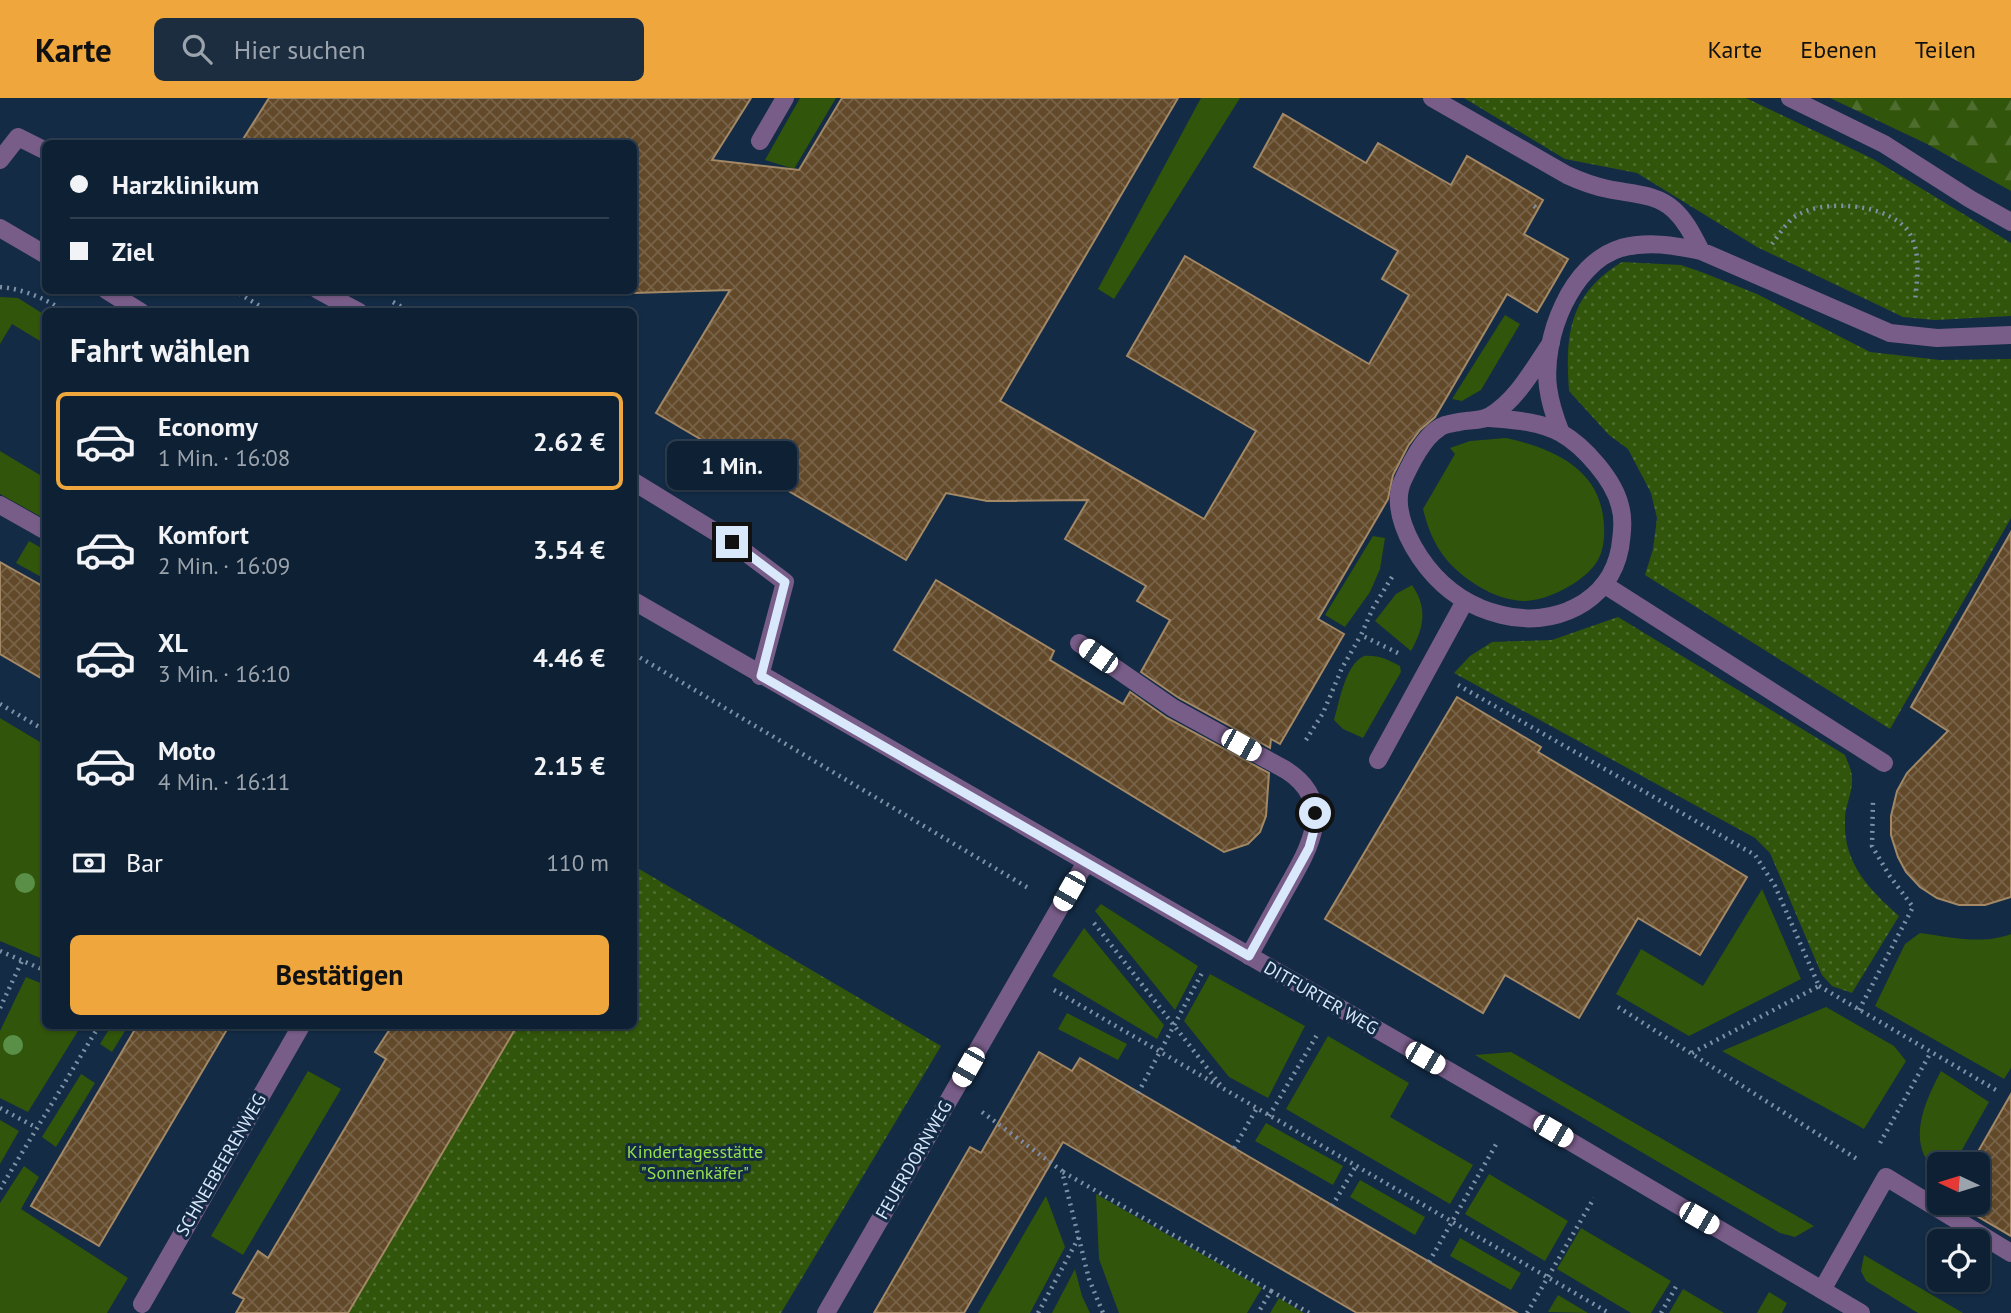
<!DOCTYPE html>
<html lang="de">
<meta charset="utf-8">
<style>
body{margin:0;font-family:"PT Sans",sans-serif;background:#1c2d40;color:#f1f3f6;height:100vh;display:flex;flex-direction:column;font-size:26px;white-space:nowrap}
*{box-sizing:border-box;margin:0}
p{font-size:23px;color:#9ba3ac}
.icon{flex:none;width:38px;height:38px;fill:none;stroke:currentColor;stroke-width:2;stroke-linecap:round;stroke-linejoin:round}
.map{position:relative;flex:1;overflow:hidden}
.sheet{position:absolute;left:42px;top:210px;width:595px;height:721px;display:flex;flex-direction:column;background:#0e2034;border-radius:10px;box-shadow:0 2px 5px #0004,0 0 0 2px #2e3e4f}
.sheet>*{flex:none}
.banner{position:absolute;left:42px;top:42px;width:595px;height:154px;border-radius:10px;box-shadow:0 2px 5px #0004,0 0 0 2px #2e3e4f;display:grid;align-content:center;height:154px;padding:0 28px;background:#0e2034}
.needle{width:46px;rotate:274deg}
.tools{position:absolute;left:1927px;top:1054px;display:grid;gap:14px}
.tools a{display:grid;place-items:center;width:63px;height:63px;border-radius:10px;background:#0e2034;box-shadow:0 2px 5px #0004,0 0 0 2px #2e3e4f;font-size:35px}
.end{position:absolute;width:32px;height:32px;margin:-16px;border:9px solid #d9e8fa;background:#111;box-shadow:0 0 0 4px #111}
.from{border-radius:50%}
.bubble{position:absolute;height:49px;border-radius:10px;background:#0e2034;box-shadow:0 2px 5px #0004,0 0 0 2px #2e3e4f;font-size:23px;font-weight:800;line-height:49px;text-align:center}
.car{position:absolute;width:21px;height:42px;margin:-21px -10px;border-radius:9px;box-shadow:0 0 5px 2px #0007;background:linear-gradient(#fff 24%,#345 0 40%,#fff 0 76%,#345 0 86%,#fff 0)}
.banner b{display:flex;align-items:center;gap:24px;height:66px;font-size:26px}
.banner b+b{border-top:2px solid #2e3e4f}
.banner i{width:18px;height:18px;background:#f1f3f6}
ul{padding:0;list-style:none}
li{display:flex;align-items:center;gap:21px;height:98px;margin:0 14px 10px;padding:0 14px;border:4px solid transparent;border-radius:10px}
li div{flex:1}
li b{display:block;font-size:26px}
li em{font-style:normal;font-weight:800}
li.on{border-color:#efa73d}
li>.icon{width:63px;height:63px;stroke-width:1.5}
h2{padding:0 28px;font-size:32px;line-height:84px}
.pay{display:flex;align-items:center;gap:18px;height:77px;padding:0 28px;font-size:26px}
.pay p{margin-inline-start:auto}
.action{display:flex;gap:14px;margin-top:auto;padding:14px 28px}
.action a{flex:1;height:80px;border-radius:10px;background:#efa73d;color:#111;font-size:28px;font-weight:800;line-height:80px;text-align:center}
header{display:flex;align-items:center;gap:42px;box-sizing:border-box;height:98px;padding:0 35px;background:#efa73d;color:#111}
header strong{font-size:33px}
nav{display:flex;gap:38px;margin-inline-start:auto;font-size:24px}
.search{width:490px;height:63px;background:#1c2d40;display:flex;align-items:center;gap:18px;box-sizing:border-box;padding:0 24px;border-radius:10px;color:#9ba3ac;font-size:26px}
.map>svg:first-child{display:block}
.green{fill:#31550a}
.forest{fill:url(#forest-firs)}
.park{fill:url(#park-dots)}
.building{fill:url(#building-cross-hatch);stroke:#a38866;stroke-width:2}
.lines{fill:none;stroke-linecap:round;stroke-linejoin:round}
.path{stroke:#7d90a6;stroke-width:4.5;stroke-dasharray:2 5;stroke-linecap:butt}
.service{stroke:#795d89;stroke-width:18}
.minor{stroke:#795d89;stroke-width:18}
.tree{fill:#5a8f48}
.route{stroke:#d9e8fa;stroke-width:9}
.labels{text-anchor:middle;stroke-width:6;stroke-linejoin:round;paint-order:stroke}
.street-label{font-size:18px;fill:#d9e8fa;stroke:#132b45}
.park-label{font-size:18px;fill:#94e14b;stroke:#132b45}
</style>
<header>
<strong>Karte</strong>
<div class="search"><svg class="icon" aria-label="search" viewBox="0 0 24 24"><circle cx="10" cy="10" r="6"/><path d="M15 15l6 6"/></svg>Hier suchen</div>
<nav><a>Karte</a><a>Ebenen</a><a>Teilen</a></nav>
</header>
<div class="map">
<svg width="2011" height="1215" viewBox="0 0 2011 1215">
<defs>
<pattern id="forest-firs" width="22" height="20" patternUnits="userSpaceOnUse" patternTransform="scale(1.75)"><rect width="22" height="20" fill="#31550a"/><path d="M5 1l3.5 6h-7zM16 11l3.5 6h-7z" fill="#4e6d2f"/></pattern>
<pattern id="park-dots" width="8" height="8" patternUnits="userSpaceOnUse" patternTransform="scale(1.75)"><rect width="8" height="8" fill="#31550a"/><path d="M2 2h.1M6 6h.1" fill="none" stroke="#4e6d2f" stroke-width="1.8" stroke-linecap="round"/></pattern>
<pattern id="building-cross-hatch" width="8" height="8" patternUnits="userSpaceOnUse" patternTransform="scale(1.75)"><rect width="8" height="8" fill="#624929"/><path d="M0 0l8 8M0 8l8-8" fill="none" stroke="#786349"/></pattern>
</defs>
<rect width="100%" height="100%" fill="#132b45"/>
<!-- green -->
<path class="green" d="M800,0H836L794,71L765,62Z
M1201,0H1240L1114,201L1098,191Z
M0,199L18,200L45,217V246L12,226L0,246Z
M1505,217L1520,226L1481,292L1462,303L1452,301Z
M1506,340C1549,349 1597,369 1603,418C1605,430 1605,448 1599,460C1588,483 1546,504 1522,503C1505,502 1486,494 1472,484C1444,465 1431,444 1423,411L1455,356L1450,350L1470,343Z
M0,353L45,380V421L0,396Z
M1373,438L1385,440L1380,471L1370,494L1345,529L1325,517Z
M29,443L45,452V481L16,465Z
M1412,487C1428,510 1424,530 1411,553L1375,523L1396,496Z
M1364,558C1378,557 1387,561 1400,568L1401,574L1363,640L1343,631L1334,622C1340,602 1345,567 1364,558Z
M0,620L45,647V862L0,843Z
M1762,791L1801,881L1689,938L1616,896L1641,851L1703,888Z
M1101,806L1198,868L1175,912L1095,813Z
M1084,830L1164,927L1157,941L1052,878Z
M1920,835C1950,839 1983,847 2011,836V970L2004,981L1875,908L1905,846Z
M1210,876L1305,928L1268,1000L1229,979L1184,923Z
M26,879L45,887L46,928H81L28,1014L0,1000V933Z
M1826,909L1894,948L1906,963L1864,1031L1722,953Z
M1067,915L1127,946L1118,962L1058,931Z
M111,928H128L112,954L100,946Z
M1328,938L1409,985L1390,1019L1473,1067L1450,1106L1286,1011Z
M1511,954L1814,1128L1795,1139L1780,1135L1475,957Z
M308,973L341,991L243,1157L211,1138Z
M1941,973L1989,1004L1954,1066H1939V1074C1934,1069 1927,1063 1924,1057C1912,1030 1928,998 1941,973Z
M81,976L95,985L56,1049L42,1039Z
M0,1022L19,1033L0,1066Z
M1266,1025L1343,1068L1333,1087L1255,1043Z
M24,1068L39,1079L21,1111L128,1180L107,1215H0V1105Z
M1489,1076L1568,1123L1545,1163L1465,1116Z
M1360,1082L1425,1119L1415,1137L1350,1099Z
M1096,1096L1262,1190L1247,1215H1119L1099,1161Z
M1046,1098L1065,1149L1030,1215H978Z
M1581,1130L1671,1183L1651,1215H1631L1557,1171Z
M1460,1140L1521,1175L1511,1192L1450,1158Z
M1864,1157L1963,1215H1918L1866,1183L1861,1173Z
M1075,1171L1082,1198L1090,1215H1052Z
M1683,1191L1724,1215H1669Z
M1769,1194L1787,1205L1782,1215H1757Z
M1558,1197L1588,1215L1548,1214Z
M1279,1200L1304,1215H1270Z"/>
<!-- forest -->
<path class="forest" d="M1830,0H2011V93L1927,46Z"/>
<!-- park -->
<path class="park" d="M1464,0H1746L1873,61L2011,145V218L1935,222L1903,219L1757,149L1637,75L1565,61Z
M1622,164L1681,167L1704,175L1757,196L1870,254L1940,262L2011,261V420L1890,631L1645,477L1653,451L1657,420L1651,395L1628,351L1609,337L1569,293C1565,237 1569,196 1622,164Z
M1618,519L1845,657C1848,665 1853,675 1852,683C1852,696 1845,708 1845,721C1843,765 1868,790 1899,818L1852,895L1832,888L1822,877L1770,755L1755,740L1454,575L1470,558L1492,544L1552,542Z
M634,768L941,948L781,1215H349L517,928H634Z"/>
<!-- building -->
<path class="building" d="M269,0H751L712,62L799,72L842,0H1178L1000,303L1204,421L1256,333L1127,258L1185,158L1369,266L1409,197L1382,181L1398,153L1254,69L1283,16L1366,65L1378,45L1451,87L1467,58L1543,102L1524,136L1568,161L1537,214L1507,196L1435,319L1420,332L1408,348L1393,377L1388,401L1318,521L1344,536L1280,646L1271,641L1270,650L1179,600L1141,574L1170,522L1137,503L1146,488L1065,441L1088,402L987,403L946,395L906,462L656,315L730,192L634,195V46H240Z
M2011,434V799L1985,807H1959L1937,800L1920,789L1906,774L1898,759L1891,737V718L1897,693L1907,675L1948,633L1911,609Z
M0,464L46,490V583L0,556Z
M936,482L1054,553L1050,562L1123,606L1130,594L1167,620L1269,675L1266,718L1260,734L1248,746L1224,754L894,552Z
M1457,599L1541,649L1538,654L1747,779L1700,857L1638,820L1579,920L1505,877L1483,915L1325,821Z
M137,928H229L99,1148L31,1108Z
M392,928H517L348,1215H236L244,1201L233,1195L258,1153L268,1160L386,961L375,954Z
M1039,954L1072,973L1080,960L1517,1215H1357L1063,1044L964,1215H874L970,1049L981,1055Z
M2011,996V1138L1953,1104H1978V1066H1971Z"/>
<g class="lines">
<!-- path -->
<path class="path" d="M1534,108L1538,111
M1772,146C1778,138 1785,127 1793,120C1820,99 1895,105 1911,138C1921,158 1917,182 1915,203
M0,189C24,191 46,201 66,214
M233,192L270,214
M393,204L411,214
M1392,479L1373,510L1361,537L1398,555
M634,556L1030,791
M1458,587L1755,757L1775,788L1819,888L1692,955
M0,606L46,633
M1306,642L1323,615L1342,570L1361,537
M1094,825L1222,989
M0,853L46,873
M1819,888L1996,992
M1054,892L1609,1215
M1618,909L1857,1061
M0,910L22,863
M1859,912L1913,809L1889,777L1872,748L1873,701
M1138,995L1203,873
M0,1010L37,1030
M982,1014L1062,1073L1089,1181L1103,1215
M1269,1018L1317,937
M1880,1045L1931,954
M1234,1050L1257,1010
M1063,1074L1271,1193L1258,1215
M0,1091L99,928
M1332,1108L1356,1068
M1429,1164L1498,1043
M1271,1193L1309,1215
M1038,1215L1079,1139
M1527,1215L1594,1100
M1661,1215L1677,1187"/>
<!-- service -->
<path class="service" d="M1432,0L1567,77C1580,83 1593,88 1608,91C1630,96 1656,95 1674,112C1686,123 1693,138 1701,153
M1790,0L1884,46L1970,101L2011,124
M760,43L785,0
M0,62L18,39L46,53
M318,192L359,214
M1489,320C1513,322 1539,323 1561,335C1584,348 1614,382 1620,408C1624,421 1622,436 1620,450C1610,505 1553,530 1502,517C1472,510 1446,493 1427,469C1410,447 1390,410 1403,382C1411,365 1423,340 1439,330C1444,326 1453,325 1459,324C1469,322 1482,323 1490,318C1517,302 1534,270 1551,245
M1561,335C1555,320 1550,305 1548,289C1542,240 1571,165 1621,150C1647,143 1674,147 1701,153L1890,235L1937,240L2011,237
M634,384L732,444L785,484L760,578
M1605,487L1884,665
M1079,545L1173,610L1286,672C1337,705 1309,751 1286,791C1274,813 1261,836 1249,858
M1378,662L1465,503
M1822,1192L1886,1079L2011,1155"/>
<!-- minor -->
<path class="minor" d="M0,130L46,157
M106,192L141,214
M0,407L46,433
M634,503L1515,1011L1861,1215
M142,1206L301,928
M826,1215L1086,764"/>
</g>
<!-- trees -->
<g class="tree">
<circle cx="25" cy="785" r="10"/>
<circle cx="13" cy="947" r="10"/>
</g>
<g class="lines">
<!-- route -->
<path class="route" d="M732,444L785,484L761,578L1249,858L1309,750L1314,732L1315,715"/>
</g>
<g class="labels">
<!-- street labels -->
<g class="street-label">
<text transform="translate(1321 900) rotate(30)" y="6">DITFURTER WEG</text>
<text transform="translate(914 1062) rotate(-60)" y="6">FEUERDORNWEG</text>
<text transform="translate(221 1067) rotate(-60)" y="6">SCHNEEBEERENWEG</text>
</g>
<!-- park labels -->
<g class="park-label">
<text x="695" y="1060">Kindertagesstätte<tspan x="695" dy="21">"Sonnenkäfer"</tspan></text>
</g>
</g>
</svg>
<div class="tools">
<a><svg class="needle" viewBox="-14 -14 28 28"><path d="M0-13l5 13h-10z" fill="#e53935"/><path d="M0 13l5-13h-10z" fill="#9ba3ac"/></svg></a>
<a><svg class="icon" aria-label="locate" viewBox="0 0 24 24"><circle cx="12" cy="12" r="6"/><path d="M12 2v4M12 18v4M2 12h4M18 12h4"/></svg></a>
</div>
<i class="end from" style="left:1315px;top:715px"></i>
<i class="end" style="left:732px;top:444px"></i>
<div class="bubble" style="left:667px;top:343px;width:130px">1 Min.</div>
<i class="car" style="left:1098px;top:558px;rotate:305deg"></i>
<i class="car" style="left:1241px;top:647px;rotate:119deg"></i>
<i class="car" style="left:1069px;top:793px;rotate:210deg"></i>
<i class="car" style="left:1425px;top:960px;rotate:120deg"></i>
<i class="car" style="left:968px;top:969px;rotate:210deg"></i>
<i class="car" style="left:1553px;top:1033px;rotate:120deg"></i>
<i class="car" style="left:1699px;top:1120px;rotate:120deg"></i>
<div class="banner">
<b><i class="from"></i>Harzklinikum</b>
<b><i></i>Ziel</b>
</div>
<section class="sheet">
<h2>Fahrt wählen</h2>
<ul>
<li class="on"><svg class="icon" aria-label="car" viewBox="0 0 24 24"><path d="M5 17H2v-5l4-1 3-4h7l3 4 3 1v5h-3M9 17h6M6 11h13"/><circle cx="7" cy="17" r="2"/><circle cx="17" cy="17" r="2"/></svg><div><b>Economy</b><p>1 Min. · 16:08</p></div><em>2.62 €</em></li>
<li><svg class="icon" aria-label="car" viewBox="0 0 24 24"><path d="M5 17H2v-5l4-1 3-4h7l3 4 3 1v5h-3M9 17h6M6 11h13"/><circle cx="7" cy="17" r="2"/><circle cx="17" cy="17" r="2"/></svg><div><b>Komfort</b><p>2 Min. · 16:09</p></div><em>3.54 €</em></li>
<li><svg class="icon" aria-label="car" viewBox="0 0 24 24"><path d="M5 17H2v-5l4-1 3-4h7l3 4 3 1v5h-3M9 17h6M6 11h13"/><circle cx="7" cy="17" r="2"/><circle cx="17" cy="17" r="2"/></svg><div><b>XL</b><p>3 Min. · 16:10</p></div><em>4.46 €</em></li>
<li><svg class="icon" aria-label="car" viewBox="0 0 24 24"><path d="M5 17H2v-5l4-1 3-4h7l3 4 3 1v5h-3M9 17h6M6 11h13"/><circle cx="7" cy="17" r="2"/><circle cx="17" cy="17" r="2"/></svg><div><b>Moto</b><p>4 Min. · 16:11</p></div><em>2.15 €</em></li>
</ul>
<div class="pay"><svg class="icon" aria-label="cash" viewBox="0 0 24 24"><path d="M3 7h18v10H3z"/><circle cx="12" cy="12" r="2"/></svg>Bar<p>110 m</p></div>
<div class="action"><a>Bestätigen</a></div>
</section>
</div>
